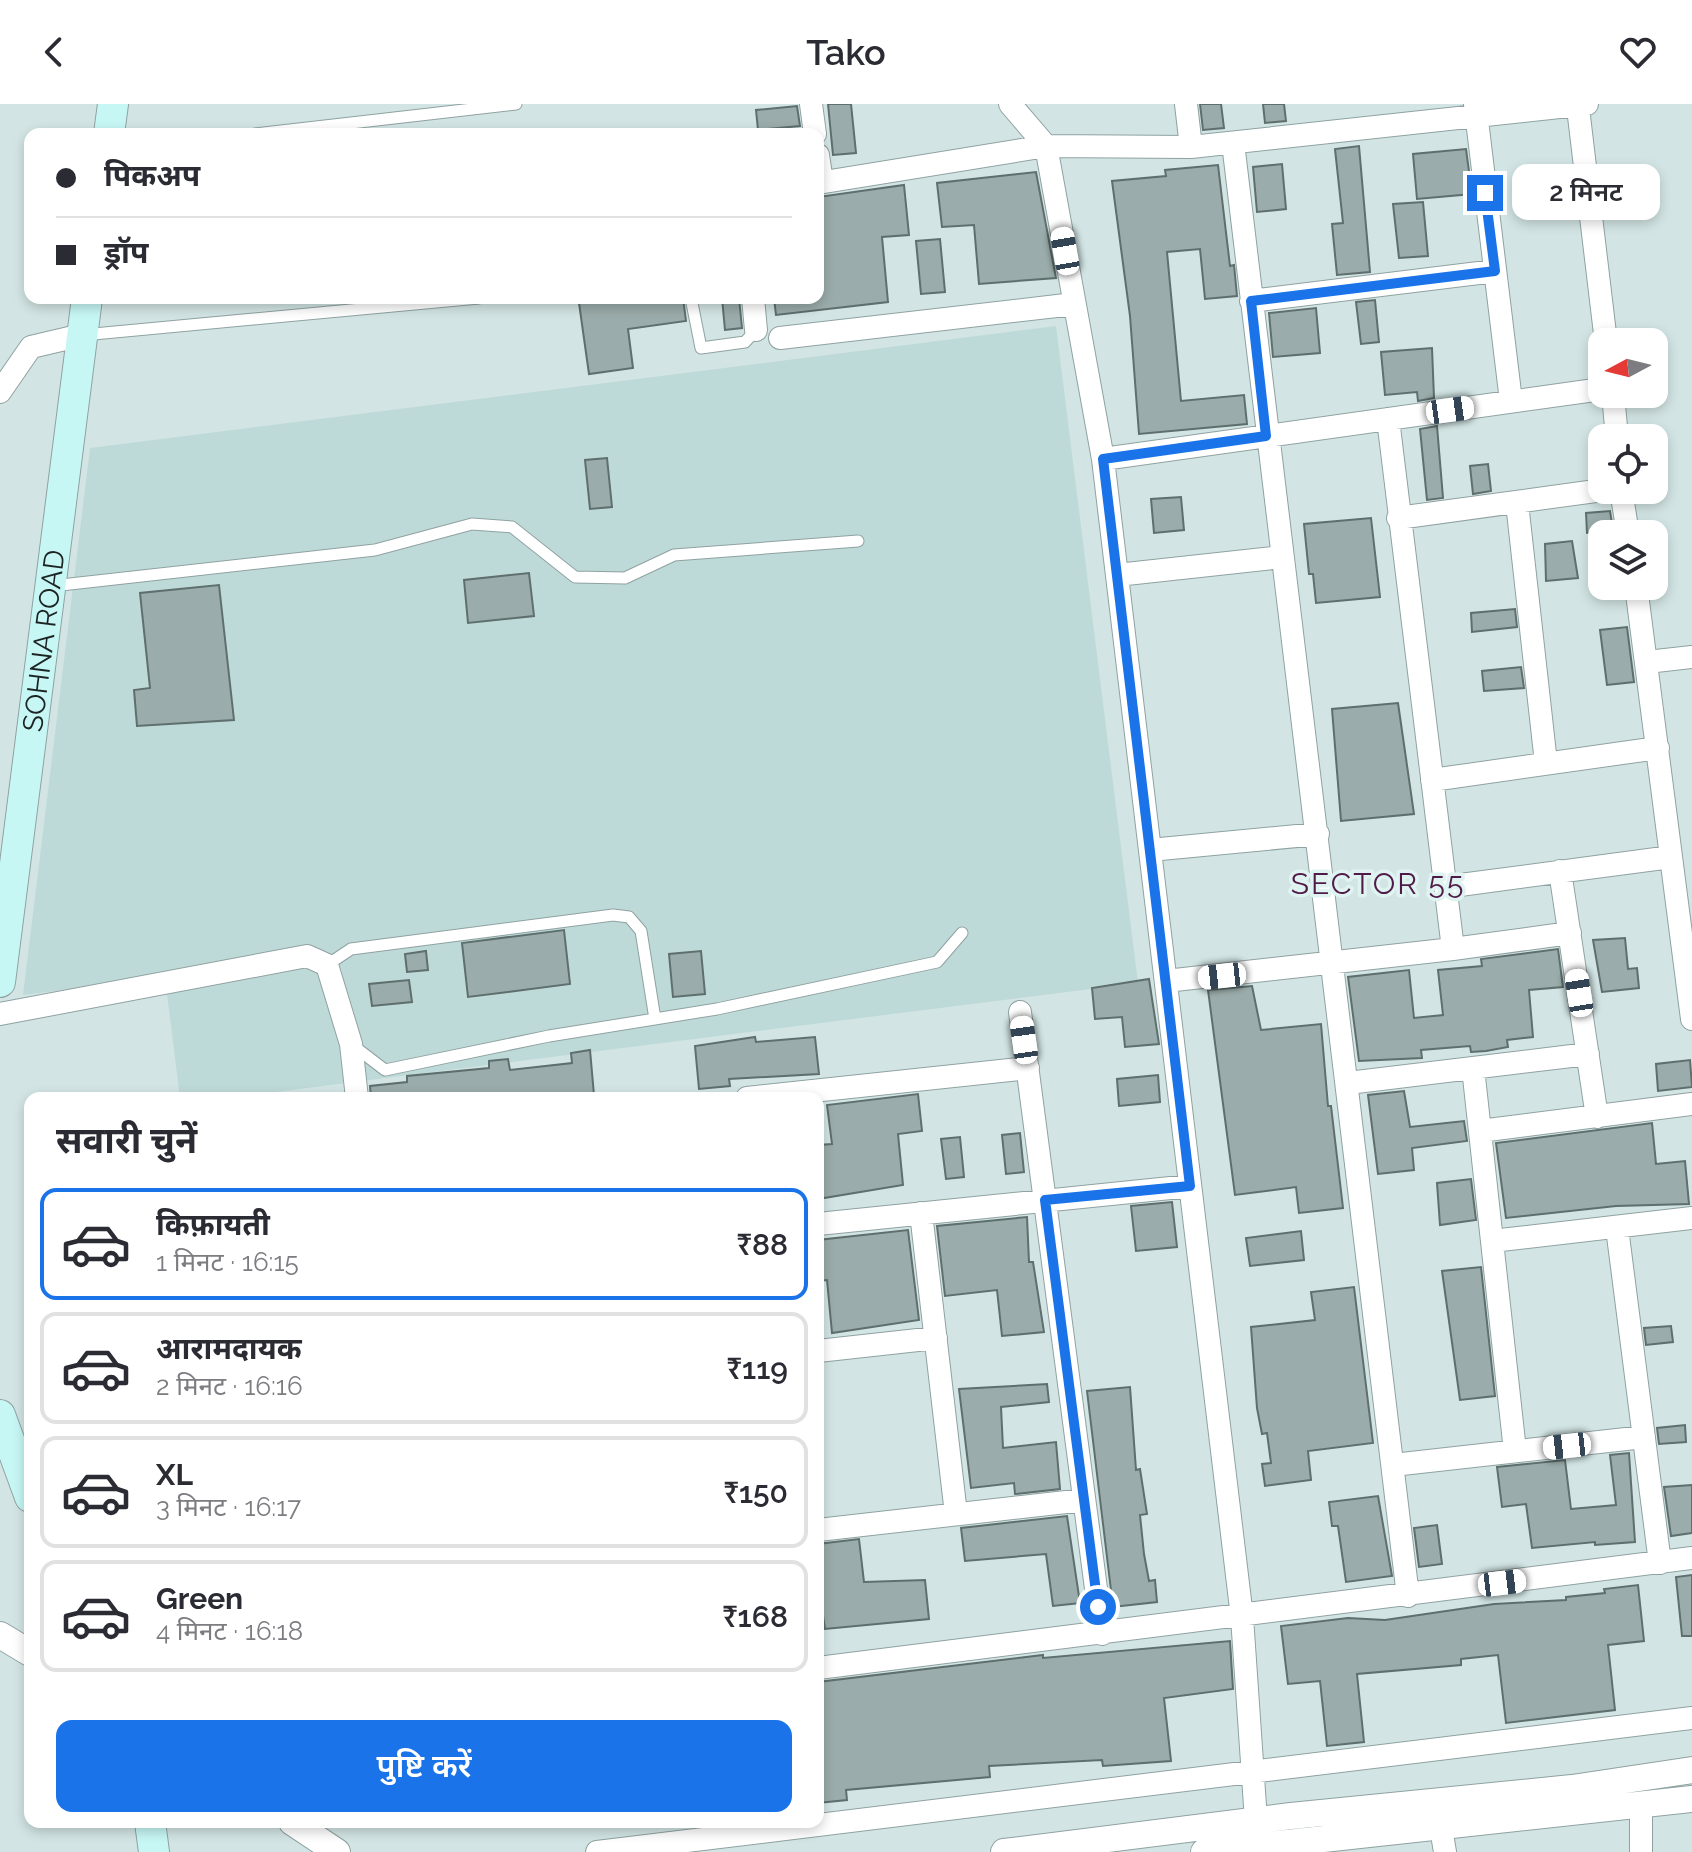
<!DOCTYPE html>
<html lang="hi">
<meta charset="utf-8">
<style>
body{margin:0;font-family:Raleway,"Noto Sans Devanagari",sans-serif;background:#f2f2f3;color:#2b2b33;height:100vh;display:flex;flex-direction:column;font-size:30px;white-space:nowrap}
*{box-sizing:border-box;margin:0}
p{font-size:26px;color:#7c7c81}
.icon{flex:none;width:44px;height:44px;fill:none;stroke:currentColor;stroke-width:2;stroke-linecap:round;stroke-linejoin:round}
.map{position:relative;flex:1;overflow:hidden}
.panel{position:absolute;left:24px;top:988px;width:800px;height:736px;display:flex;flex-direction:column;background:#fff;border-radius:16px;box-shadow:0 4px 12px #0003}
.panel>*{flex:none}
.top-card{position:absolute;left:24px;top:24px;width:800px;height:176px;border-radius:16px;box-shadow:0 4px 12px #0003;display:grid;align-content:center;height:176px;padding:0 32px;background:#fff}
.needle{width:52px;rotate:263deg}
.controls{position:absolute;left:1588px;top:224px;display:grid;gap:16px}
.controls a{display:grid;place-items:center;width:80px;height:80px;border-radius:16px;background:#fff;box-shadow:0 4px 12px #0003;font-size:40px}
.end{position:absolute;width:36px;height:36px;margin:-18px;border:10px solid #1a73e8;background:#fff;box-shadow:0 0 0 4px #fff}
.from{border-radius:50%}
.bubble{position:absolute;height:56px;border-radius:16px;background:#fff;box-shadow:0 4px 12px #0003;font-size:26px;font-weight:600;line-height:56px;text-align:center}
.car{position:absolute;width:24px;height:48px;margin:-24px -12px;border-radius:10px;box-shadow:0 0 6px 2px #0007;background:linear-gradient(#fff 24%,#345 0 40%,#fff 0 76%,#345 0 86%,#fff 0)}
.top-card b{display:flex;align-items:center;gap:28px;height:76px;font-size:30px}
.top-card b+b{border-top:2px solid #e1e1e2}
.top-card i{width:20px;height:20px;background:#2b2b33}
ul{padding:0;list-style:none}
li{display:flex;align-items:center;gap:24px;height:112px;margin:0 16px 12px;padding:0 16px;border:4px solid #e1e1e2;border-radius:16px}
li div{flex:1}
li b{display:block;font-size:30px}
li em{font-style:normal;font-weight:600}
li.active{border-color:#1a73e8}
li>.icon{width:72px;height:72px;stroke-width:1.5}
h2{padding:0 32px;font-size:36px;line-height:96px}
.action{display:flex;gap:16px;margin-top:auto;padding:16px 32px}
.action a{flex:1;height:92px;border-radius:16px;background:#1a73e8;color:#fff;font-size:32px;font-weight:600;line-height:92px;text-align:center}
header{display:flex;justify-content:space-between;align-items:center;height:104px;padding:0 32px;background:#fff;font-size:36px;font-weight:600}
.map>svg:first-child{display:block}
.built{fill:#bedad8}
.building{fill:#9aacab;stroke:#5e6f6e;stroke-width:2}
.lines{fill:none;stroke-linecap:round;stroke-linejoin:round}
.service-casing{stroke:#8fa2a1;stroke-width:13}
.minor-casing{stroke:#8fa2a1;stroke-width:24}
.tertiary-casing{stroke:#8fa2a1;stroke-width:28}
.secondary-casing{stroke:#8fa2a1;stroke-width:32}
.service{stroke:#fff;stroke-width:11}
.minor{stroke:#fff;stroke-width:22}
.tertiary{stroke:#fff;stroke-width:26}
.secondary{stroke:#c7f7f5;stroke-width:30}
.route{stroke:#1a73e8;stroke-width:10}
.labels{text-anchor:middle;stroke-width:7;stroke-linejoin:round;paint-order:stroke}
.street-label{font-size:28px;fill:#1c2323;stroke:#dff3f1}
.neighbourhood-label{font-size:30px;letter-spacing:2px;fill:#501b48;stroke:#dff3f1}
</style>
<header><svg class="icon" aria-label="back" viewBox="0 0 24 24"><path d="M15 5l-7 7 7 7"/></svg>Tako<svg class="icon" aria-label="heart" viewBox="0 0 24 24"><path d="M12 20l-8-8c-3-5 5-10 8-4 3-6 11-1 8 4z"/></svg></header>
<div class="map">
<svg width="1692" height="1748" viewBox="0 0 1692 1748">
<rect width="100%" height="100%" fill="#d2e5e4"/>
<!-- built -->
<path class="built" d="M1056,222L1138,879L228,994H180L165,874L23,891L90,344Z"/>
<!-- building -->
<path class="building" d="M828,0H851L856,49L833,51Z
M1200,0H1221L1224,24L1203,26Z
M1263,0H1284L1286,17L1265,19Z
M797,2L800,22L758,26L756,6Z
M1359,42L1370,168L1337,171L1332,120L1343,119L1335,45Z
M1466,45L1472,90L1417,95L1413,50Z
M1282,60L1286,105L1257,108L1253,63Z
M1218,61L1230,162L1234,161L1237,192L1205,195L1200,145L1167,148L1181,297L1244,291L1247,320L1139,330L1130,212L1112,77L1166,72L1165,66Z
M1036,68L1056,174L979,180L974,121L942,123L937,79Z
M904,81L909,131L882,133L888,198L776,211L774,194H818V93Z
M1423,98L1428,152L1399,154L1393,100Z
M940,135L945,188L921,190L916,137Z
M614,194H683L686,217L628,225L633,264L589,270L579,199Z
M722,194H739L742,224L725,226Z
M1375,196L1379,238L1361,240L1356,198Z
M1316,204L1320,249L1273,253L1269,209Z
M1432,244L1434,294L1418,297L1417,288L1385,291L1381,248Z
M1437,322L1443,394L1427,396L1420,325Z
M607,354L612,403L590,405L585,356Z
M1488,360L1491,387L1473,390L1470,362Z
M1181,393L1184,426L1154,429L1151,395Z
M1610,407L1613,426L1587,429L1586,409Z
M1371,414L1380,493L1316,499L1313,470H1309L1304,420Z
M1572,437L1578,474L1546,477L1545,440Z
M529,469L534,512L468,519L464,476Z
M219,481L234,616L137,622L134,586L150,584L140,489Z
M1515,505L1517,523L1472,528L1471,509Z
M1627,523L1634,578L1607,581L1600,526Z
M1521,563L1524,584L1484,587L1482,567Z
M1398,599L1414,710L1341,717L1332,605Z
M564,826L570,880L468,893L462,839Z
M1625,834L1628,865L1637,864L1639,884L1602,888L1593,836Z
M1558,845L1563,883L1529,886L1533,933L1507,936L1508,943L1486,947L1471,948L1470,942L1421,946L1422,954L1359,957L1348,873L1409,866L1414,914L1443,911L1438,866L1482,862L1481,855Z
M426,847L428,866L407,868L405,850Z
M701,847L705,890L673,893L669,850Z
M1149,875L1159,940L1125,943L1122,913L1095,915L1092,884Z
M409,876L412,898L372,902L369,880Z
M1252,882L1261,926L1321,920L1328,1002H1331L1343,1104L1299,1109L1296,1083L1235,1091L1208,886Z
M755,933L756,938L815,933L819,970L729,975L730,982L699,985L695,942Z
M590,946L594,991L371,994L370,982L407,978V972L489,964V957L508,955L510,966L572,959L571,949Z
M1690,956L1692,983L1658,987L1656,960Z
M1158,971L1160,998L1119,1002L1117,975Z
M1404,987L1410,1023L1464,1017L1467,1037L1412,1044L1414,1066L1378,1070L1368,991Z
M918,990L922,1027L898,1030L903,1081L818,1095V1041L832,1040L827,1001Z
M1652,1019L1656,1060L1685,1057L1689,1100L1616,1102L1506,1114L1496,1039Z
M1020,1029L1024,1068L1006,1070L1002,1031Z
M960,1033L964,1073L946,1075L941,1035Z
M1471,1075L1476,1116L1440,1121L1437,1079Z
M1172,1098L1177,1143L1136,1147L1131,1102Z
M1027,1113L1029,1158H1033L1044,1228L1002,1232L997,1186L945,1192L937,1122Z
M908,1126L919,1216L832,1229L827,1176L818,1177V1136Z
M1301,1127L1304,1156L1250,1162L1246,1134Z
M1481,1163L1495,1292L1460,1296L1442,1167Z
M1354,1183L1373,1339L1308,1347L1311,1376L1265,1382L1262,1360L1271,1359L1267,1329L1262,1330L1257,1304L1251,1223L1315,1216L1311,1188Z
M1671,1222L1673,1238L1646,1241L1644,1224Z
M1047,1280L1049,1298L1001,1303L1003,1344L1056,1338L1060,1385L1015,1390L1014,1379L971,1384L959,1285Z
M1130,1283L1136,1366L1140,1365L1147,1410L1140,1411L1144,1450L1149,1477L1155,1476L1157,1498L1113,1503L1087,1287Z
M1685,1321L1686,1338L1659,1340L1657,1324Z
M1629,1349L1635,1438L1595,1441V1438L1532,1444L1526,1400L1502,1403L1497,1363L1565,1356L1571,1405L1616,1401L1610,1351Z
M1692,1381V1429L1671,1432L1664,1383Z
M1378,1392L1392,1472L1346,1478L1338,1422H1332L1329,1398Z
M1067,1412L1080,1499L1053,1502L1046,1450L965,1457L961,1424Z
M1437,1421L1442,1460L1419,1463L1414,1424Z
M859,1435L864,1478L925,1476L929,1515L825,1525L818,1479V1440Z
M1692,1471V1532H1682L1676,1473Z
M1638,1481L1644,1537L1608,1541L1615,1606L1506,1619L1498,1551L1461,1555V1561L1357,1570L1364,1638L1327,1642L1320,1577L1288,1580L1281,1522L1348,1514L1385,1516L1494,1500L1566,1496V1493L1605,1489L1604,1485Z
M1230,1537L1233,1585L1164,1594L1171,1657L1103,1662L1102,1656L989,1662L990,1673L846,1686L847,1696L818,1699V1578L1043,1551V1554Z"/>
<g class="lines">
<defs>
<path id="service" d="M255,30L516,0
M691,194L701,244L745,238L756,226
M83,231L479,194
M52,482L375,446L472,420L512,423L575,473L625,474L674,451L858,437
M327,861L351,845L613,811L629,813L641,827L655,915
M351,940L385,966L549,932L717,905L937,858L962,829"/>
<path id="minor" d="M811,0L815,30
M1010,0L1046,42L1103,355L1242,1513L1257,1731
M1186,0L1191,43
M1475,0L1511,297
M1578,4L1606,238
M1233,39L1408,1492
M818,51L822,78
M818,79L1046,42L1191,43L1587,0
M753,194L756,226
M1251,197L1495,167
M780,234L1074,200
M0,288L31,243L82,231
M1613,290L1617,334
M1103,355L1602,285
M1621,386L1628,430
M1517,399L1546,659
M1398,414L1603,386
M1117,471L1282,453
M1636,482L1692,915
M1647,558L1692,553
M1432,676L1658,644
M1150,746L1318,730
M1560,767L1597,1013
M1445,783L1671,753
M1453,845L1570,829
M1166,877L1453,845L1388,315
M1020,908L1102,1530
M0,910L307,852L327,861L351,940L357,994
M1473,964L1515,1347
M1348,979L1588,950
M747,994L1028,964
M1480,1027L1692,1000
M921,1109L956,1410
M818,1120L1190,1082
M1617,1124L1660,1459
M1492,1137L1692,1114
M818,1247L936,1234
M1393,1361L1644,1333
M818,1426L1084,1396
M818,1564L1692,1454
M1441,1724L1445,1748
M597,1748L1692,1614
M1641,1748V1702"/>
<path id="tertiary" d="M0,1531L30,1549
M292,1718L337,1748
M1004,1748L1291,1712L1572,1684L1692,1666
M1204,1748L1692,1695"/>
<g id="secondary">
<path d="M109,30L113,0"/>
<path id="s1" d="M0,878L87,194"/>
<path d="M0,1311L30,1393"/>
<path d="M150,1718L154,1748"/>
</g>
</defs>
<!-- service casing -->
<use href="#service" class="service-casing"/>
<!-- minor casing -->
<use href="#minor" class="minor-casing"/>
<!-- tertiary casing -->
<use href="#tertiary" class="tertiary-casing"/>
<!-- secondary casing -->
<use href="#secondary" class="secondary-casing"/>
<!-- service -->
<use href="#service" class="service"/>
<!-- minor -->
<use href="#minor" class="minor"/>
<!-- tertiary -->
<use href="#tertiary" class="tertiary"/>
<!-- secondary -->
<use href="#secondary" class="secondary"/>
</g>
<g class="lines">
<!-- route -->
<path class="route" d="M1098,1503L1045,1096L1190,1082L1103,355L1266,332L1251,197L1495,167L1485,89"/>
</g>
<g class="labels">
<!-- street labels -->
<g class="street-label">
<text dy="10" stroke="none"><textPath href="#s1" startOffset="344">SOHNA ROAD</textPath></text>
</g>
<!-- neighbourhood labels -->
<g class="neighbourhood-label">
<text x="1378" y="790">SECTOR 55</text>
</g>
</g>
</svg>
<div class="controls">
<a><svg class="needle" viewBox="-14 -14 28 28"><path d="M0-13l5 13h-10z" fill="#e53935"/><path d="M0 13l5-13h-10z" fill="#7c7c81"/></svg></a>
<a><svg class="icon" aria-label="locate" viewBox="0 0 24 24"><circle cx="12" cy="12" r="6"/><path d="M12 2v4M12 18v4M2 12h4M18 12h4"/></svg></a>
<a><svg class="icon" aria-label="layers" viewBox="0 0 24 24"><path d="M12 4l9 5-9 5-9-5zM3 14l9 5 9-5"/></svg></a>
</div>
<i class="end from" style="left:1098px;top:1503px"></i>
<i class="end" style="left:1485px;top:89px"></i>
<div class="bubble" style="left:1512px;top:60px;width:148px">2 मिनट</div>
<i class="car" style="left:1065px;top:147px;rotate:350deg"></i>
<i class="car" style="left:1450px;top:306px;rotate:82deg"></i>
<i class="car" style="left:1222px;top:872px;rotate:264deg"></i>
<i class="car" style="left:1579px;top:889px;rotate:351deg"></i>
<i class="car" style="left:1024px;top:936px;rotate:352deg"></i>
<i class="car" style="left:1567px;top:1342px;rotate:264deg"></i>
<i class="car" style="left:1502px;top:1479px;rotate:83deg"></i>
<div class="top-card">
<b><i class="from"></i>पिकअप</b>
<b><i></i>ड्रॉप</b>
</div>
<section class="panel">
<h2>सवारी चुनें</h2>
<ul>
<li class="active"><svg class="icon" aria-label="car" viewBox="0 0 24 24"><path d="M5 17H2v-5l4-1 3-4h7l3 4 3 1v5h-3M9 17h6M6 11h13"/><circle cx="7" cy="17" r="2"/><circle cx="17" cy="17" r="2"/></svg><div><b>किफ़ायती</b><p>1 मिनट · 16:15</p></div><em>₹88</em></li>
<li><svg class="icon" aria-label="car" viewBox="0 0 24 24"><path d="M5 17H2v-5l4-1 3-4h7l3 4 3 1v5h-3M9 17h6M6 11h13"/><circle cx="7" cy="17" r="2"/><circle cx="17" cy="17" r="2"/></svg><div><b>आरामदायक</b><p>2 मिनट · 16:16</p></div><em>₹119</em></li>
<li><svg class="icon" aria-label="car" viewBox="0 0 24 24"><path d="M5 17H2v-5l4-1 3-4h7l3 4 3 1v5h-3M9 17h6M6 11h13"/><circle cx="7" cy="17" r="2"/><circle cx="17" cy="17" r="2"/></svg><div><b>XL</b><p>3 मिनट · 16:17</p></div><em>₹150</em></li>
<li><svg class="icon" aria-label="car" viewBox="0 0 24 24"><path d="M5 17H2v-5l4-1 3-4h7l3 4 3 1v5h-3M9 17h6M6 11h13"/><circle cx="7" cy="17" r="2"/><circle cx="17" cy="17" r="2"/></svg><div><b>Green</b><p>4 मिनट · 16:18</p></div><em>₹168</em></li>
</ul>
<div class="action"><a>पुष्टि करें</a></div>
</section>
</div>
